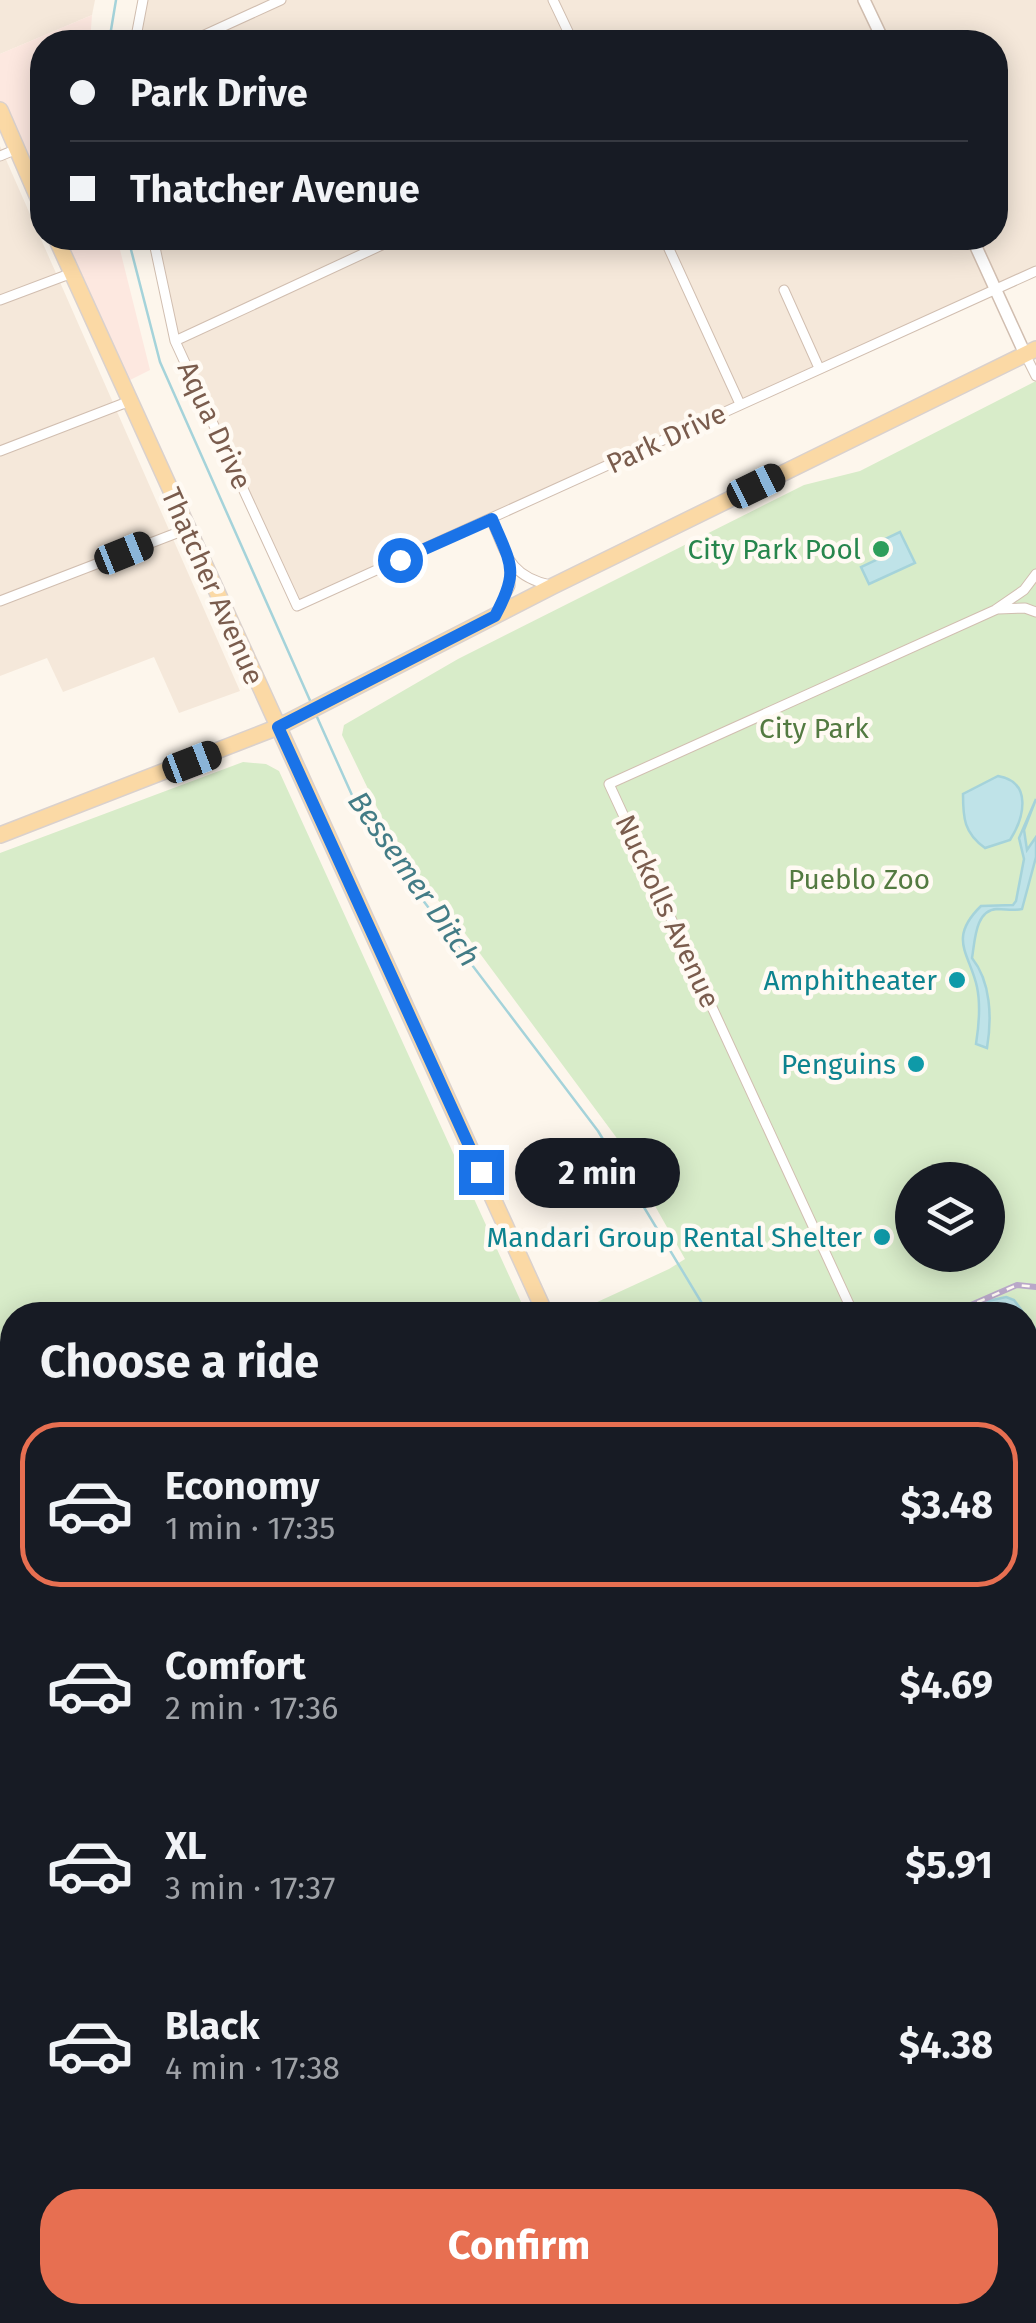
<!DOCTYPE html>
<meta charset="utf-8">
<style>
body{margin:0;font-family:"Fira Sans",sans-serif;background:#20242c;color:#f1f3f6;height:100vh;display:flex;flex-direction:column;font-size:38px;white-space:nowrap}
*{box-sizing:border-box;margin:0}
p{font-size:32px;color:#9ea1a6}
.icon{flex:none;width:55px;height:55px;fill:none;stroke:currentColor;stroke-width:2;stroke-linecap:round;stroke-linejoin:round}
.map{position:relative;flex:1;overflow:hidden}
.sheet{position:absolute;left:0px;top:1302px;width:1038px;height:1022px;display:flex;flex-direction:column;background:#171b24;border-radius:40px 40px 0 0;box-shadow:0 5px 25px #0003}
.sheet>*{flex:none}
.top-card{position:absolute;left:30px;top:30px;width:978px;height:220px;border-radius:40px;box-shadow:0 5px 25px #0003;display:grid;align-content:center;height:220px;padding:0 40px;background:#171b24}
.tools{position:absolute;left:895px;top:1162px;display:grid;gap:20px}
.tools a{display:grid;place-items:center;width:110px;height:110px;border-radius:50%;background:#171b24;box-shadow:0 5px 25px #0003;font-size:50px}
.end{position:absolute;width:45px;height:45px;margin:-22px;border:12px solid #1a73e8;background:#fff;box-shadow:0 0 0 5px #fff}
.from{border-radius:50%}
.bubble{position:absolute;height:70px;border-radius:35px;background:#171b24;box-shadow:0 5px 25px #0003;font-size:32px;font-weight:700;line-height:70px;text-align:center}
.car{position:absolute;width:30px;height:60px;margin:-30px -15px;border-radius:12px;box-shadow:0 0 8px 2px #0007;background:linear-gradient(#222 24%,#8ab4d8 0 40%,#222 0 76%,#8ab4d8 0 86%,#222 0)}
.top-card b{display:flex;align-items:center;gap:35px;height:95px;font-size:38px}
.top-card b+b{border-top:2px solid #363941}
.top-card i{width:25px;height:25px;background:#f1f3f6}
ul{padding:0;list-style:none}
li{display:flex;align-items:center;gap:30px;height:165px;margin:0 20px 15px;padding:0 20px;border:5px solid transparent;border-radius:40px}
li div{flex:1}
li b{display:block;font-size:38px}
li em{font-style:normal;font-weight:700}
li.selected{border-color:#e76f51}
li>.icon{width:90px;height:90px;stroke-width:1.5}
h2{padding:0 40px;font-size:45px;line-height:120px}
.button{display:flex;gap:20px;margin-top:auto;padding:20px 40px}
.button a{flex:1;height:115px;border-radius:40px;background:#e76f51;color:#fff;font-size:40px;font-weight:700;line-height:115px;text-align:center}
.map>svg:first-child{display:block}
.residential{fill:#f5e8da}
.commercial{fill:#fde8e0}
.green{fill:#d8ecc9;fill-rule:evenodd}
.water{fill:#bfe3e8;stroke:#a5d3da;stroke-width:2.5}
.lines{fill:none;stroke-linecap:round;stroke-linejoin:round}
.stream{stroke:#a5d3da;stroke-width:2.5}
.minor-casing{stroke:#d1beb0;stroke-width:11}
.tertiary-casing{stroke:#d1beb0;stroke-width:14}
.primary-casing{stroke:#dad1cd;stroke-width:18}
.minor{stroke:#fff;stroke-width:9}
.tertiary{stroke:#fff;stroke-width:11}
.primary{stroke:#fbd9a5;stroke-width:15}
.rail-casing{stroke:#b9a8c9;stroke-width:6}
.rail{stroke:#fffaf3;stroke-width:2.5;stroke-dasharray:8;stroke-linecap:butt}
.route{stroke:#1a73e8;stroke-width:12}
.leisure-dot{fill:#2e9e5b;stroke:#fffaf3;stroke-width:4}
.culture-dot{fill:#0f9aa8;stroke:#fffaf3;stroke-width:4}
.labels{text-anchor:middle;stroke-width:9;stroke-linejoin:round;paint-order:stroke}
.street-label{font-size:28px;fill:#7a5c4d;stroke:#fffaf3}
.leisure-label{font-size:28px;fill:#27864d;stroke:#fffaf3;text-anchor:end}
.park-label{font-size:28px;fill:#537a41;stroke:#fffaf3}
.culture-label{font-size:28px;fill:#0d838f;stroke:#fffaf3;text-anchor:end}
.water-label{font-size:30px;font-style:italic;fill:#437c86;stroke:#fffaf3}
</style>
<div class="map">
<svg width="1036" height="2323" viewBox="0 0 1036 2323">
<rect width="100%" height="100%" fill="#fdf6ec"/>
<!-- residential -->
<path class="residential" d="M0,0H95L92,15L0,54Z
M143,0H1036V271L297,606L175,341L153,238H995V42H135Z
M0,146L240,691L179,713L154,657L63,692L47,658L0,676Z"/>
<!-- commercial -->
<path class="commercial" d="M92,15L90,42H42V207L0,110V54Z
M56,238H117L150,370L122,384Z"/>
<!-- green -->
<path class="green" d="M1036,381V1636L1025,1641V1315H569L669,1269L685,1259L616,1137L464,932L398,851L342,735L344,725L458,659L804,485L860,471ZM912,1180H988V1255H912Z
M243,762L266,764L279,771L527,1315H12V1801L0,1792V853Z
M1025,1870L1036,1894V2080L1025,2085Z"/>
<!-- water -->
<path class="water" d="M900,532L915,563L869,584L861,567L891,553L885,539Z
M998,776C1033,782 1024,818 1010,840L985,848C964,833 963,818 963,794Z
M1036,799L1024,830L1027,850L1036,837V857L1022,909C1013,911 1006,909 997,909C975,910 975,941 972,958C991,982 992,1018 987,1048L976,1044C979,1025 981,1006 977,987C970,954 947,939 981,906L1013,905L1016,901L1024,859L1019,838Z
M1006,1297L1014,1300L1036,1330V1457L1025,1462V1315H978L977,1312L988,1301Z"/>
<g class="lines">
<!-- stream -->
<path class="stream" d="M109,42L116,0
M128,238L160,362L312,705
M317,717L360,813L381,845L598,1131L709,1315
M1025,1724L1036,1732"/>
<defs>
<path id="minor" d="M553,0L573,42
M135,42L143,0
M189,42L281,0
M0,156L17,149
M153,238L175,341L297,606L1036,271
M664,238L740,404
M784,290L819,368
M0,300L72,273
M175,341L397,238
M1025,354L1036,376
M0,451L130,401
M491,519C506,554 509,576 550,585
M0,601L187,529
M998,609L1025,608L1036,612
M496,615L510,586V564
M854,1315L609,784L995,610L1024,590L1036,574
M1025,1483L1036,1478
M1025,1646L1036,1641
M0,1975L12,1977
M0,2158L12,2152
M3,2280L12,2300
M18,2312L23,2323
M137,2312L142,2323
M259,2312L263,2323
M365,2323L387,2312
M682,2323L705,2312
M861,2323L884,2312"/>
<path id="tertiary" d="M864,0L884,42
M972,238L1025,354
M0,1806L12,1815
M1025,2094L1036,2089
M380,2312L385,2323"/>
<path id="primary" d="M0,110L42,207
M56,238L546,1315
M0,835L278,727L553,586L1036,349
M1002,2312L1007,2323"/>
</defs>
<!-- minor casing -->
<use href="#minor" class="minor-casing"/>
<!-- tertiary casing -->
<use href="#tertiary" class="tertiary-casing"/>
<!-- primary casing -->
<use href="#primary" class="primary-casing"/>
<!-- minor -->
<use href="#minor" class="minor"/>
<!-- tertiary -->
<use href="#tertiary" class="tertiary"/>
<!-- primary -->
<use href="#primary" class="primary"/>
<defs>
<path id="rail" d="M948,1315L1017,1285L1036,1287
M1025,1468L1036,1463"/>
</defs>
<!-- rail casing -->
<use href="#rail" class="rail-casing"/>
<!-- rail -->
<use href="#rail" class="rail"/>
</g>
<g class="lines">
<!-- route -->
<path class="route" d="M400,560L492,519C511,565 520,570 495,616L278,727L481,1172"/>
</g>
<!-- markers -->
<circle class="leisure-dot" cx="881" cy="549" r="10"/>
<g class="culture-dot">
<circle cx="957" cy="980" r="10"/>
<circle cx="916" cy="1064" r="10"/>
<circle cx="882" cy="1237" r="10"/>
</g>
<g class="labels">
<!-- street labels -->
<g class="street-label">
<text transform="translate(215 425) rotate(65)" y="10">Aqua Drive</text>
<text transform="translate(666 438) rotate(-25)" y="10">Park Drive</text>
<text transform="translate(213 586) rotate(66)" y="10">Thatcher Avenue</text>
<text transform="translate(668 911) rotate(65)" y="10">Nuckolls Avenue</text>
</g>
<!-- leisure labels -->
<g class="leisure-label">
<text x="861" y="559">City Park Pool</text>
</g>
<!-- park labels -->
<g class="park-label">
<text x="814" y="738">City Park</text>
<text x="859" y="889">Pueblo Zoo</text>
</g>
<!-- culture labels -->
<g class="culture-label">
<text x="937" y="990">Amphitheater</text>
<text x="896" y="1074">Penguins</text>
<text x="862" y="1247">Mandari Group Rental Shelter</text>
</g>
<!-- water labels -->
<g class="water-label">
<text transform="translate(414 879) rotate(55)" y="10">Bessemer Ditch</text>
</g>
</g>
</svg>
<div class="tools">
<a><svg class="icon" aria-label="layers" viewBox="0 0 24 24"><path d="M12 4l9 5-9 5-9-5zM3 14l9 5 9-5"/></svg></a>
</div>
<i class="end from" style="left:400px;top:560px"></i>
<i class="end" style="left:481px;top:1172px"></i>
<div class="bubble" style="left:515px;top:1138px;width:165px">2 min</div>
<i class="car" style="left:756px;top:486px;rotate:64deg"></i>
<i class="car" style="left:124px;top:553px;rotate:68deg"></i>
<i class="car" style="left:192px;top:762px;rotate:69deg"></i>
<div class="top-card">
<b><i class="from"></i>Park Drive</b>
<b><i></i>Thatcher Avenue</b>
</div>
<section class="sheet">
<h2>Choose a ride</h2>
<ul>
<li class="selected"><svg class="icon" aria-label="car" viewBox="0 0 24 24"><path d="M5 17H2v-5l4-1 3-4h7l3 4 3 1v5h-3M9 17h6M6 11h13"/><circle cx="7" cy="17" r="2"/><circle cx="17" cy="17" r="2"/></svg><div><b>Economy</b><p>1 min · 17:35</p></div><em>$3.48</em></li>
<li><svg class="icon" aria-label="car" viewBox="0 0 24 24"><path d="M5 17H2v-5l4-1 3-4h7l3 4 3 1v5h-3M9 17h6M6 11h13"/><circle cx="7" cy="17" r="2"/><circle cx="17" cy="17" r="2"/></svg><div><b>Comfort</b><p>2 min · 17:36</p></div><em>$4.69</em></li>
<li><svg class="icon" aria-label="car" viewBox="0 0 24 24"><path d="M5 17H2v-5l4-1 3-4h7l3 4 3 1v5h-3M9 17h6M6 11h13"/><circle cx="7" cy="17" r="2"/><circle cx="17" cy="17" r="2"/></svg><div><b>XL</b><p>3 min · 17:37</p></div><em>$5.91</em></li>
<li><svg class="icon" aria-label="car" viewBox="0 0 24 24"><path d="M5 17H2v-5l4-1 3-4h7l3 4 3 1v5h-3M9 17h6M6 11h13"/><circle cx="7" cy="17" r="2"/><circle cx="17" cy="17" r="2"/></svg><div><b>Black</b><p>4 min · 17:38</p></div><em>$4.38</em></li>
</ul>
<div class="button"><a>Confirm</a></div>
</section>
</div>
